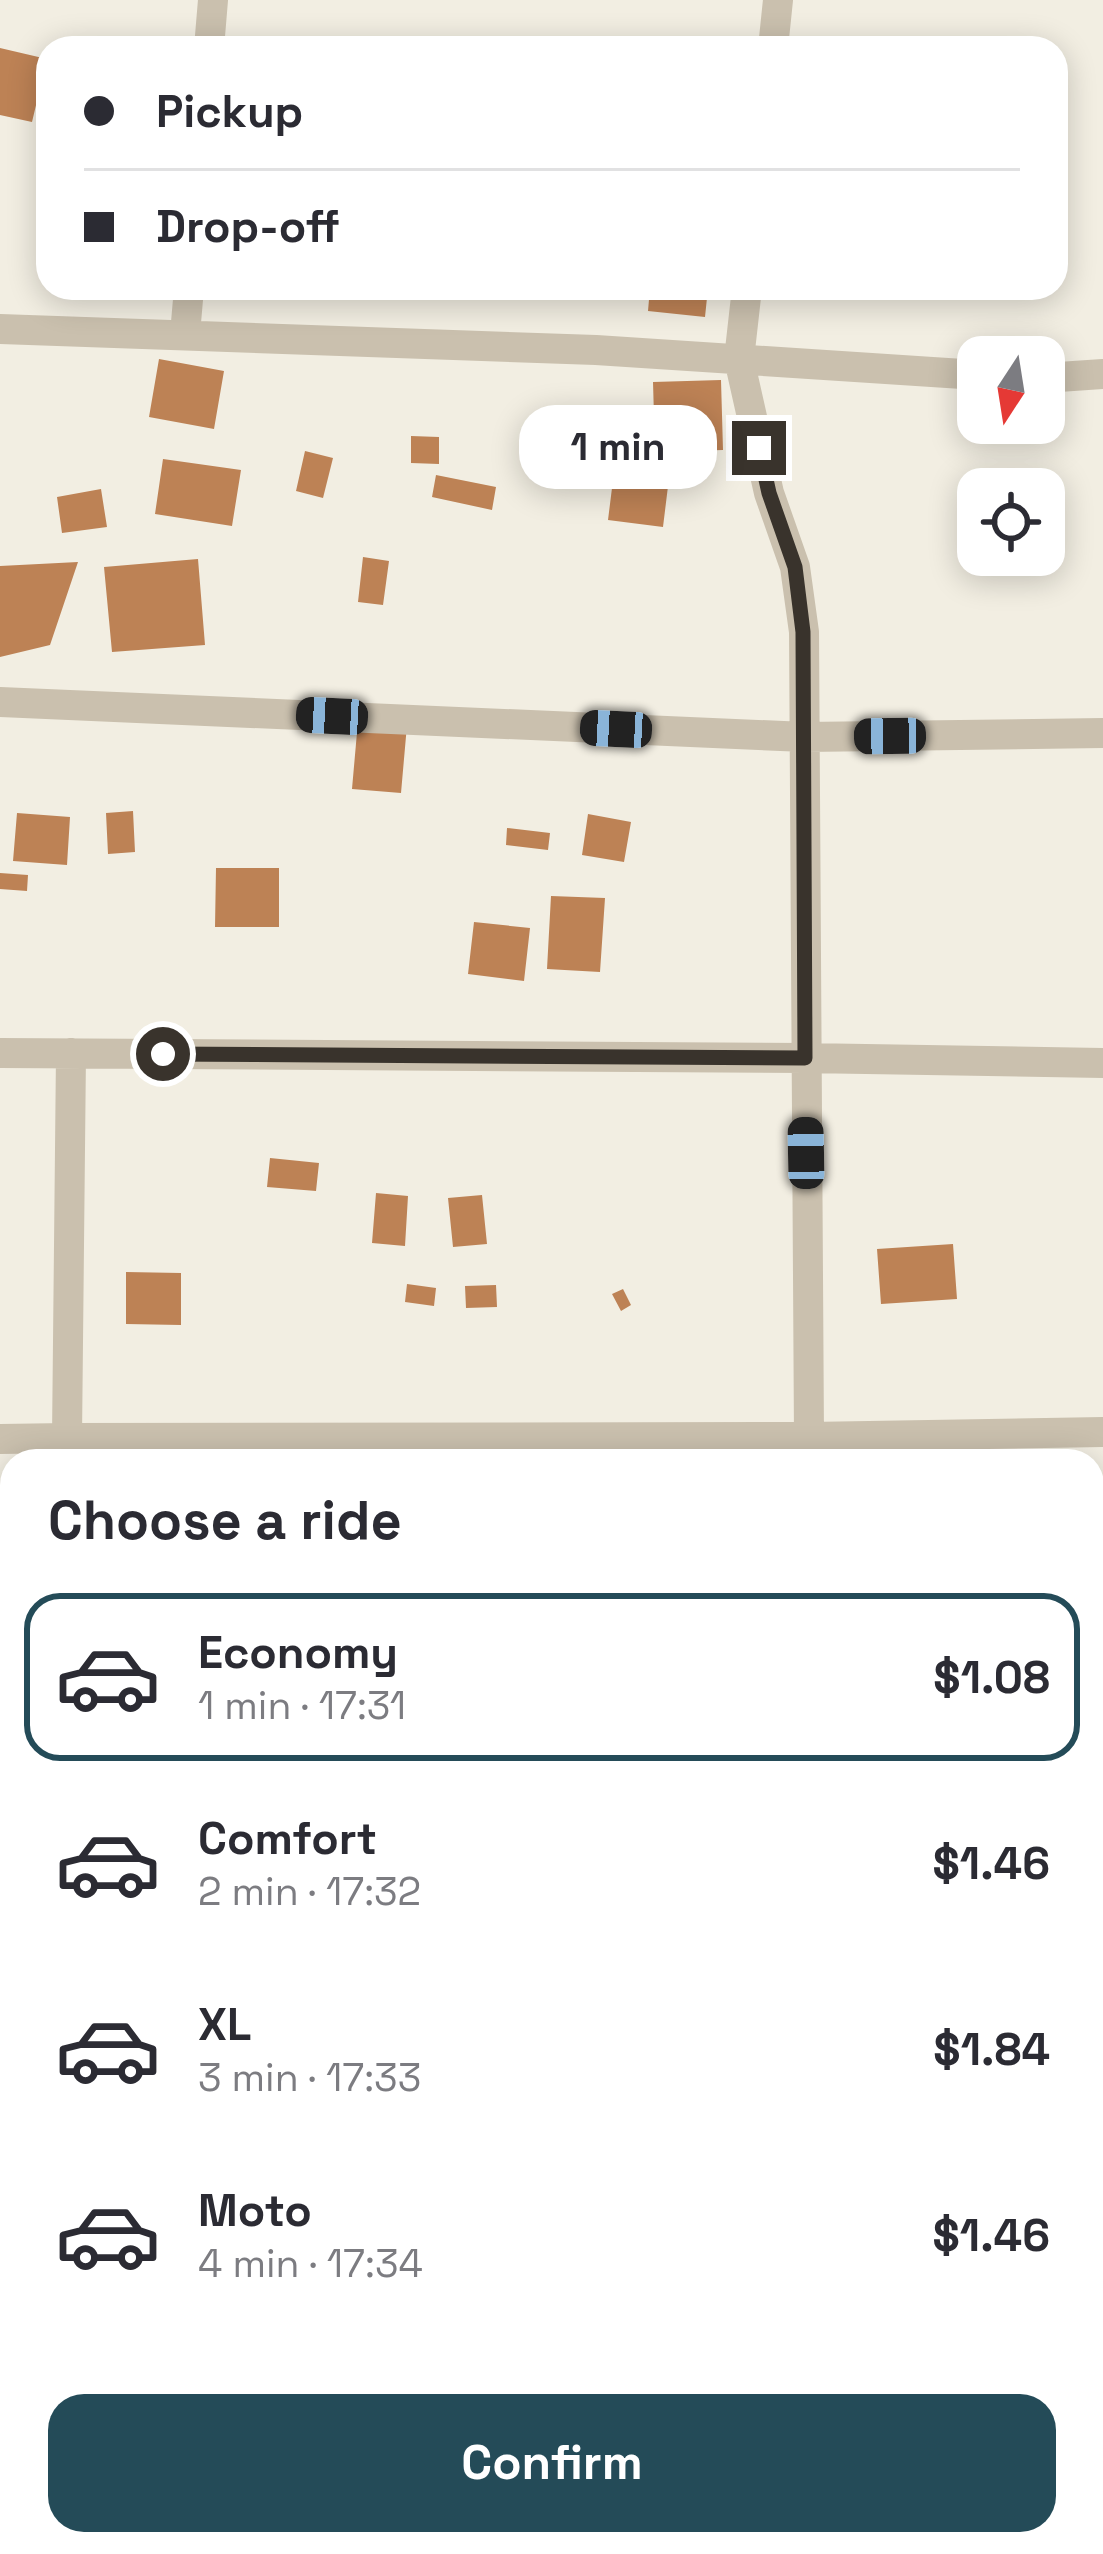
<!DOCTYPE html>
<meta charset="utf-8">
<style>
body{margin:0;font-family:"Space Grotesk",sans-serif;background:#f7f7f7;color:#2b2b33;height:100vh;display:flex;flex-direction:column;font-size:45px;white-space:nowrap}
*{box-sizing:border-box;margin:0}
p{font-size:39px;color:#7c7c81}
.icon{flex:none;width:66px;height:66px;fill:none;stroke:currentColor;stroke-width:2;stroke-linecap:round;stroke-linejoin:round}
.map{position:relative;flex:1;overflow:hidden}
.panel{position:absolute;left:0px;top:1449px;width:1104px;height:1107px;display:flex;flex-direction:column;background:#fff;border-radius:36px 36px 0 0;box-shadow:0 6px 30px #0003}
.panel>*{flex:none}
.guide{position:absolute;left:36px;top:36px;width:1032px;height:264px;border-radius:36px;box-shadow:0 6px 30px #0003;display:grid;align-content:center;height:264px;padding:0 48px;background:#fff}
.needle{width:78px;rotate:192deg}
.controls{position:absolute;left:957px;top:336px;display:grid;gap:24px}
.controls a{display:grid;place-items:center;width:108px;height:108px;border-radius:24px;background:#fff;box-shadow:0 6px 30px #0003;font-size:60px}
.end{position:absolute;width:54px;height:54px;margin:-27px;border:15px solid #39332c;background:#fff;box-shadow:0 0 0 6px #fff}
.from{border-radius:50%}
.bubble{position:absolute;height:84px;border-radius:36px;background:#fff;box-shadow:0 6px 30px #0003;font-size:39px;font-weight:700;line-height:84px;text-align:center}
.car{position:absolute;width:36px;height:72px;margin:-36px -18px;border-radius:15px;box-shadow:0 0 9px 3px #0007;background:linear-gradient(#222 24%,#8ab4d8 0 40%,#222 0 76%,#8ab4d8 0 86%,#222 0)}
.guide b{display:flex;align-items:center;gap:42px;height:114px;font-size:45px}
.guide b+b{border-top:3px solid #e1e1e2}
.guide i{width:30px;height:30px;background:#2b2b33}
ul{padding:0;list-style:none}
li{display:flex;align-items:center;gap:36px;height:168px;margin:0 24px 18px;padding:0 24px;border:6px solid transparent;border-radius:36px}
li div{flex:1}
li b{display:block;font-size:45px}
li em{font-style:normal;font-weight:700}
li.active{border-color:#244b58}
li>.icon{width:108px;height:108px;stroke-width:1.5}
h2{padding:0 48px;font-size:54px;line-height:144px}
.cta{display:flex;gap:24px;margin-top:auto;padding:24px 48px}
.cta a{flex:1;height:138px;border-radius:36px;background:#244b58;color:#fff;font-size:48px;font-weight:700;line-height:138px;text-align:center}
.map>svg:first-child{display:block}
.building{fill:#bd8255}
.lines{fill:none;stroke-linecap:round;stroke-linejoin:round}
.minor{stroke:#cac0ae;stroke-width:30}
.route{stroke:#39332c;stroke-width:15}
</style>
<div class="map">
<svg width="1103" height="2554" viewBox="0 0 1103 2554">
<rect width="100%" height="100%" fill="#f2eee2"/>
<!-- building -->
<path class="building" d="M0,48L47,59L32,122L0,115Z
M650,288H708L705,317L648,311Z
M159,359L224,371L214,429L149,417Z
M721,380L723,450L655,452L653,382Z
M411,436L439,437V464L411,463Z
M305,451L333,458L323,498L296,491Z
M163,459L241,470L232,526L155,514Z
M615,464L670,470L663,527L608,520Z
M436,475L496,487L492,510L432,497Z
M101,489L107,527L62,533L57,497Z
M363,557L389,561L383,605L358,602Z
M198,559L205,645L112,652L104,567Z
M78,562L50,645L0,657V566Z
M358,721L407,725L401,793L352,789Z
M133,811L135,852L108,854L106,813Z
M17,813L70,817L67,865L13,861Z
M588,814L631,822L624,862L582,855Z
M507,828L550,833L548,850L506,845Z
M216,868H279V927H215Z
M0,873L28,875L27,891L0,889Z
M551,896L605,898L600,972L547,969Z
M474,922L530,928L524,981L468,974Z
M270,1158L319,1163L316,1191L267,1187Z
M376,1193L408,1196L405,1246L372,1243Z
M482,1195L487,1244L453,1247L448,1198Z
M953,1244L957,1299L881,1304L877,1249Z
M126,1272L181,1273V1325L126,1324Z
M407,1284L436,1288L434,1306L405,1302Z
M496,1285L497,1307L466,1308L465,1286Z
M623,1289L631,1305L621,1311L612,1294Z
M1092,1881L1103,1882L1102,1955L1092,1954Z"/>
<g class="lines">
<!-- minor -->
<path class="minor" d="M209,48L213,0
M773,48L778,0
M747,288L739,359L769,493L795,567L804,632L809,1437L806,1461
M0,329L596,350L978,375
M185,334L189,288
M1044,378L1103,374
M0,702L805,737L1103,733
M0,1053L805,1058L1103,1063
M71,1053L67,1438L809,1437L1103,1432
M0,1439L67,1438
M0,1806H12
M1092,1809L1103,1810
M0,2153L12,2154
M1092,2161H1103
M0,2513L12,2514
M426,2544L565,2554
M829,2544V2554"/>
</g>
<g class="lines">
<!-- route -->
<path class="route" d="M163,1054L805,1058L803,632L795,567L769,493L759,448"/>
</g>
</svg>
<div class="controls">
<a><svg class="needle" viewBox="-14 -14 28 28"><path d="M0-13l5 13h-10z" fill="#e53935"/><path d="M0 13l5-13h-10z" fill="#7c7c81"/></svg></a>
<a><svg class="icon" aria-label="locate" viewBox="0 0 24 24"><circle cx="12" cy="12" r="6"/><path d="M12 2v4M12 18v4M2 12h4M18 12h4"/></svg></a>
</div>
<i class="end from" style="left:163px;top:1054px"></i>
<i class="end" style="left:759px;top:448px"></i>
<div class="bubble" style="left:519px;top:405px;width:198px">1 min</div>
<i class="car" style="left:332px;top:716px;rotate:273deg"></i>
<i class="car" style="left:616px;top:729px;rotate:273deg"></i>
<i class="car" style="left:890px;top:736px;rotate:269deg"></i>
<i class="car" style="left:806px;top:1153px;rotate:359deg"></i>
<div class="guide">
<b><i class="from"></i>Pickup</b>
<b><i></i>Drop-off</b>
</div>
<section class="panel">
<h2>Choose a ride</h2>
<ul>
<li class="active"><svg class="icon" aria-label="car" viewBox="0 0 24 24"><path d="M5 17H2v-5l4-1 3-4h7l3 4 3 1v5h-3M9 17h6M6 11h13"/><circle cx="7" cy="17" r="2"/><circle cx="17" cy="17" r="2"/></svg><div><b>Economy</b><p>1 min · 17:31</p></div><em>$1.08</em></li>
<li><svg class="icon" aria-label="car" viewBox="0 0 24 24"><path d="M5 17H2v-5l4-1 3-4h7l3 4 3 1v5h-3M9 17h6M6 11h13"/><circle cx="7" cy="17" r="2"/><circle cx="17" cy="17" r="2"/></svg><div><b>Comfort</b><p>2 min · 17:32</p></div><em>$1.46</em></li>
<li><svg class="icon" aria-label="car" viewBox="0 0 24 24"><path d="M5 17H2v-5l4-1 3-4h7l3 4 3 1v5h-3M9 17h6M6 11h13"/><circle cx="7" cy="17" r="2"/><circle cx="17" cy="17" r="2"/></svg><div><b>XL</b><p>3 min · 17:33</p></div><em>$1.84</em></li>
<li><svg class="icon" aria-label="car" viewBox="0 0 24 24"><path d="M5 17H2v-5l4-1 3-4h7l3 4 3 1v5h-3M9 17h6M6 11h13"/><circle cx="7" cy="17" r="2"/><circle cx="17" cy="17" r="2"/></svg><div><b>Moto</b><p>4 min · 17:34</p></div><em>$1.46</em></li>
</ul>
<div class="cta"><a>Confirm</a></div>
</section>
</div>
